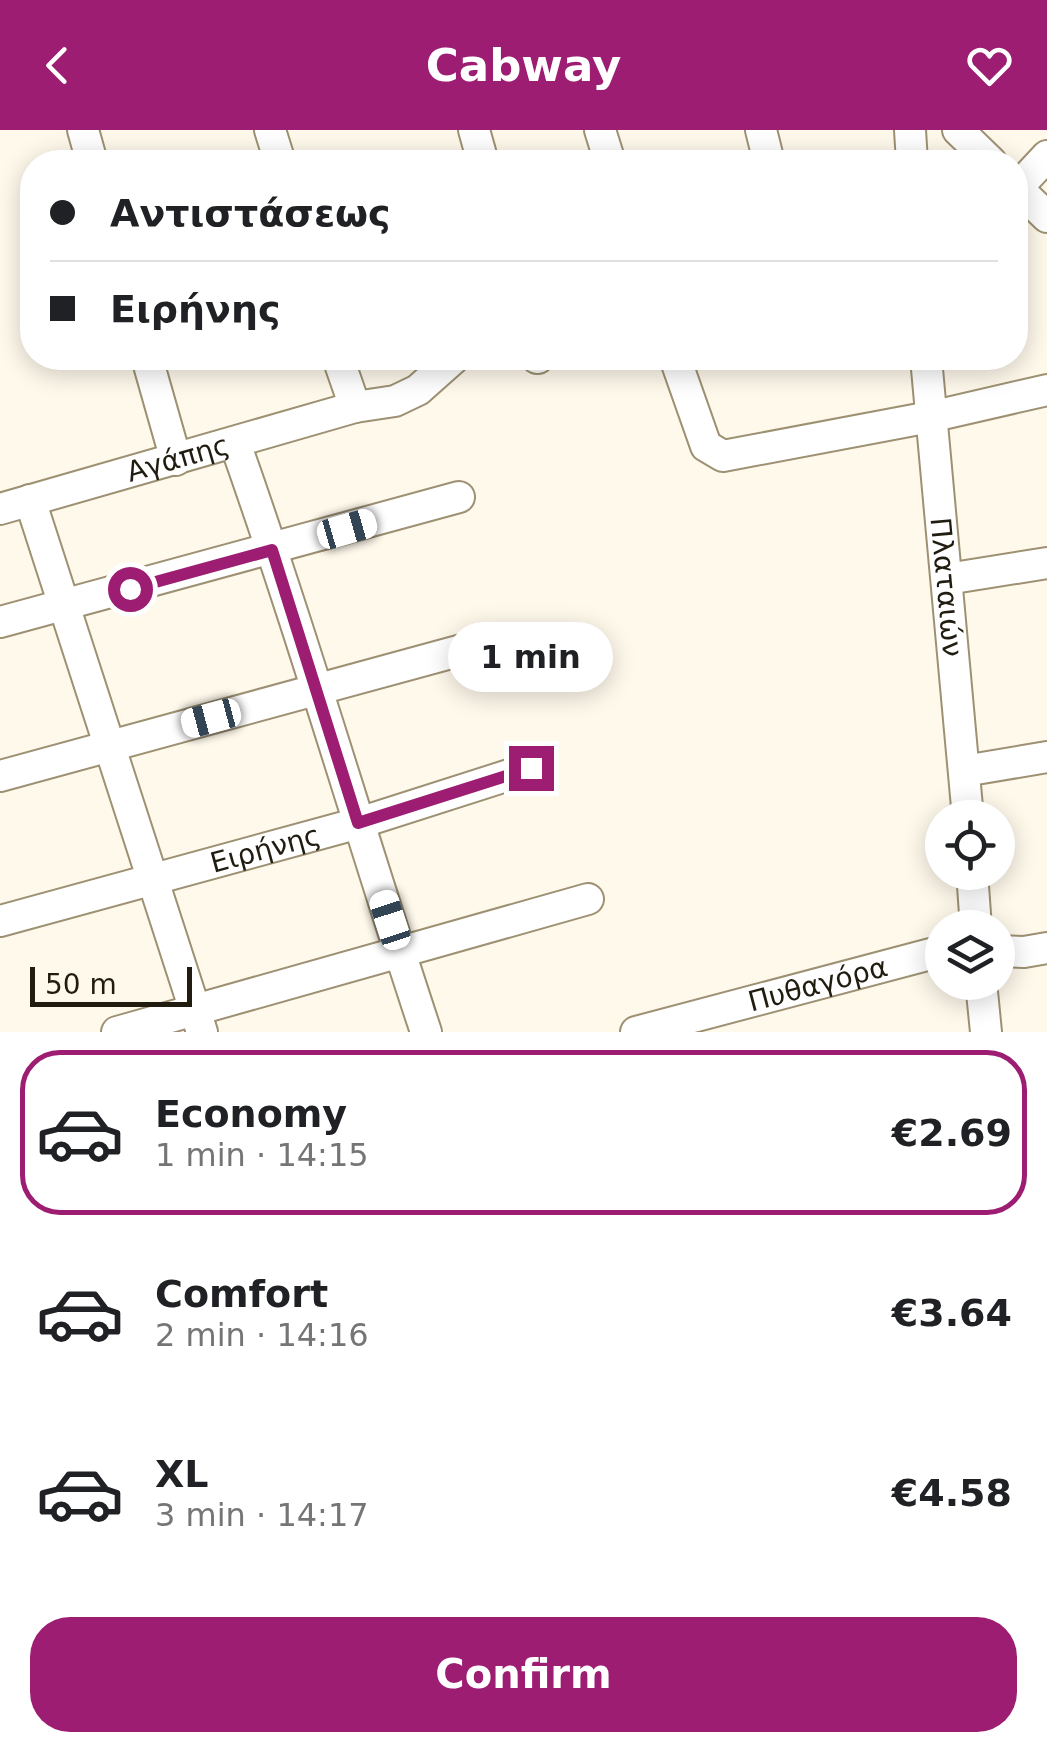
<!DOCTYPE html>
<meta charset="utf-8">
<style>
body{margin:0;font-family:"DejaVu Sans",sans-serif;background:#f2f2f2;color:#202124;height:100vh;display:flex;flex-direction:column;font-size:38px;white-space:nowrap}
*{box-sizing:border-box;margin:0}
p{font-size:32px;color:#757577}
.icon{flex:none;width:55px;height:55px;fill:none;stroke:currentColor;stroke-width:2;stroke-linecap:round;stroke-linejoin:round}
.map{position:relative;height:902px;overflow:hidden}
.side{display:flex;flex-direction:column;background:#fff;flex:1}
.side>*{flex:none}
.banner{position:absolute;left:20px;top:20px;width:1008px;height:220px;border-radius:40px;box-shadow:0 5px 25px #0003;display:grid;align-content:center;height:220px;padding:0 30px;background:#fff}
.controls{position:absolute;left:925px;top:670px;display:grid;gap:20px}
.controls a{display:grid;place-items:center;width:90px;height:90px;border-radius:50%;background:#fff;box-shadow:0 5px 25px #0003;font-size:50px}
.scale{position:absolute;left:30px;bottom:25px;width:162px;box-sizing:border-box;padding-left:10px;border:5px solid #211c10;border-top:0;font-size:28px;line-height:35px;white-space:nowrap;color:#211c10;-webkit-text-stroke:8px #fff9ec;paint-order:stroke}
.end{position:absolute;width:45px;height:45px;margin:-22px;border:12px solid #9c1d72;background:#fff;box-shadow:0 0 0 5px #fff}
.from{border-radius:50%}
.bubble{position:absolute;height:70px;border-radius:35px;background:#fff;box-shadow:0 5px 25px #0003;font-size:32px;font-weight:700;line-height:70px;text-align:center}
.car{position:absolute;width:30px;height:60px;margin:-30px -15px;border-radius:12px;box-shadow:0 0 8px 2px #0007;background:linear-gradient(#fff 24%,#345 0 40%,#fff 0 76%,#345 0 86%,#fff 0)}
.banner b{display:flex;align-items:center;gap:35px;height:95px;font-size:38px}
.banner b+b{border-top:2px solid #e0e0e0}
.banner i{width:25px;height:25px;background:#202124}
ul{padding:18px 0 0;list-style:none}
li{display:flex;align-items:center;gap:30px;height:165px;margin:0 20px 15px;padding:0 10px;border:5px solid transparent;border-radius:40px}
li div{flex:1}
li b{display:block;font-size:38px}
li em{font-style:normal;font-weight:700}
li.active{border-color:#9c1d72}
li>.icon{width:90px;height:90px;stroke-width:1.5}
.cta{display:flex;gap:20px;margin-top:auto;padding:20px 30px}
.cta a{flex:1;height:115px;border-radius:40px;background:#9c1d72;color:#fff;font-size:40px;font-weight:700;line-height:115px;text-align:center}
header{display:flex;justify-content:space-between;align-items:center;height:130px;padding:0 30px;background:#9c1d72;color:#fff;font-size:45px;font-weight:700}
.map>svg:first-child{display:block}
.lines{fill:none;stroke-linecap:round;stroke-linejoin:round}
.minor-casing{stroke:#9e9173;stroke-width:34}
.minor{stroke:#fff;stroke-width:30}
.route{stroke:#9c1d72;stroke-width:12}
.labels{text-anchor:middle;stroke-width:8;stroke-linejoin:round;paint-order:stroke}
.street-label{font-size:28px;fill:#211c10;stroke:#fff9ec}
</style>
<header><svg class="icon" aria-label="back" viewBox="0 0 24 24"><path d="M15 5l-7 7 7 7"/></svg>Cabway<svg class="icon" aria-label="heart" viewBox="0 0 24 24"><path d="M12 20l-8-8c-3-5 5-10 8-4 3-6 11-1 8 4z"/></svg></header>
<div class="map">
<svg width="1047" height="902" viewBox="0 0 1047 902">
<rect width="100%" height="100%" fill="#fff9ec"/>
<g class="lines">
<defs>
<g id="minor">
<path d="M83,0L92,32"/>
<path d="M270,0L280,32"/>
<path d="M474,0L483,32"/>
<path d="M600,0L610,32"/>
<path d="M761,0L769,32"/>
<path d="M910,0L912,32"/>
<path d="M958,0L991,32"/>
<path d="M1015,56L1047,87"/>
<path d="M1017,58L1047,26"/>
<path d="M147,228L176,330"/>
<path d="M338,228L355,277"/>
<path d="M537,228H538"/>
<path d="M675,228L706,316L723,326L930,287L1047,260"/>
<path id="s1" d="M926,228L968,688"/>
<path d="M235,313C304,508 361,706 426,902"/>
<path d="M30,370L202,902"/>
<path id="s2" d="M0,379L355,277L395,271L418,260L454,228"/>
<path d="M947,449L1047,433"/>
<path d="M0,492L459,367"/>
<path d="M964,641L1047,627"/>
<path d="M0,646L484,514"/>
<path d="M972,742L976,798"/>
<path id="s3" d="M0,791L359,693L531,638"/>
<path d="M998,821L1024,822L1047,818"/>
<path d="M981,852L986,902"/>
<path d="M117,902L588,769"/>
<path id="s4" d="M636,902L942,821"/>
</g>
</defs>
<!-- minor casing -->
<use href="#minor" class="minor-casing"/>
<!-- minor -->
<use href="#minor" class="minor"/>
</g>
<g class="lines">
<!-- route -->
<path class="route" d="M130,459L272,420L358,693L531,638"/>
</g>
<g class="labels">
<!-- street labels -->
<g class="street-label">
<text dy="10" stroke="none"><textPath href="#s2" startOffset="185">Αγάπης</textPath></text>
<text dy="10" stroke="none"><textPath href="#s1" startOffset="230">Πλαταιών</textPath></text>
<text dy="10" stroke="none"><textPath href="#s3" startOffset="275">Ειρήνης</textPath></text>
<text dy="10" stroke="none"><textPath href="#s4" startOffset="188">Πυθαγόρα</textPath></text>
</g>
</g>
</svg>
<div class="controls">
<a><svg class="icon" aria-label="locate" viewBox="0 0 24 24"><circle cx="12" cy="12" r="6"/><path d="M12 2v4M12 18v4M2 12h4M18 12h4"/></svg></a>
<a><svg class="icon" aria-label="layers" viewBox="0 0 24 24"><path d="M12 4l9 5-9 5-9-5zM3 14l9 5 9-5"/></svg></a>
</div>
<div class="scale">50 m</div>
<i class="end from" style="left:130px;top:459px"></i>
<i class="end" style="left:531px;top:638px"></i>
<div class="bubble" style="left:448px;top:492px;width:165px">1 min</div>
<i class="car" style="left:347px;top:399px;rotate:74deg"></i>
<i class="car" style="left:211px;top:588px;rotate:255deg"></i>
<i class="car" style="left:390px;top:790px;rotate:342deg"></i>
<div class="banner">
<b><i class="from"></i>Αντιστάσεως</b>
<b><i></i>Ειρήνης</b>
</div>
</div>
<section class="side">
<ul>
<li class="active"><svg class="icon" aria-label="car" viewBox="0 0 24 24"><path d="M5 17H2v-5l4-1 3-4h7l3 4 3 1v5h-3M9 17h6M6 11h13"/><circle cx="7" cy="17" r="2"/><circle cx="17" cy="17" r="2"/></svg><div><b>Economy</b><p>1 min · 14:15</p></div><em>€2.69</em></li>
<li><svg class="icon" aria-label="car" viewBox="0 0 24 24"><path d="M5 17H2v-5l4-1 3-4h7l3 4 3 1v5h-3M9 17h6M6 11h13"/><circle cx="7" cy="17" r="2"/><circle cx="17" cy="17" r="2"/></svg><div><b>Comfort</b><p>2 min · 14:16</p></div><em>€3.64</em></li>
<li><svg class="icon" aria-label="car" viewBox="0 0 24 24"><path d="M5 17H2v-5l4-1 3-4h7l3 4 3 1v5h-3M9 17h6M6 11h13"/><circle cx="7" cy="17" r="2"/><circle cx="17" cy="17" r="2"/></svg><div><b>XL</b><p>3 min · 14:17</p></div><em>€4.58</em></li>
</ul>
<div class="cta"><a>Confirm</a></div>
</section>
